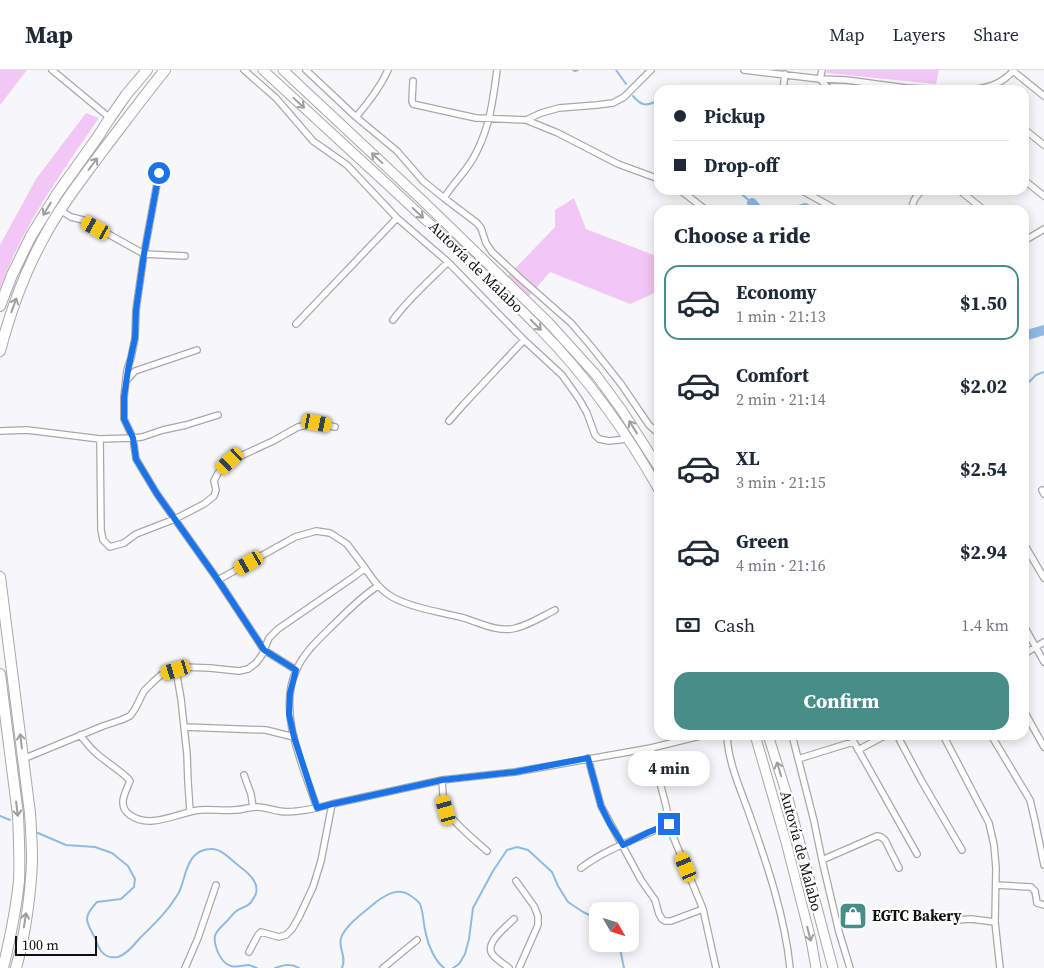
<!DOCTYPE html>
<meta charset="utf-8">
<style>
body{margin:0;font-family:"Source Serif 4",serif;background:#f6f6f7;color:#1f2937;height:100vh;display:flex;flex-direction:column;font-size:19px;white-space:nowrap}
*{box-sizing:border-box;margin:0}
p{font-size:16px;color:#747a83}
.icon{flex:none;width:28px;height:28px;fill:none;stroke:currentColor;stroke-width:2;stroke-linecap:round;stroke-linejoin:round}
.map{position:relative;flex:1;overflow:hidden}
.drawer{position:absolute;left:654px;top:135px;width:375px;height:535px;display:flex;flex-direction:column;background:#fff;border-radius:15px;box-shadow:0 2px 12px #0003}
.drawer>*{flex:none}
.top-card{position:absolute;left:654px;top:15px;width:375px;height:110px;border-radius:15px;box-shadow:0 2px 12px #0003;display:grid;align-content:center;height:110px;padding:0 20px;background:#fff}
.needle{width:32px;rotate:129deg}
.controls{position:absolute;left:589px;top:832px;display:grid;gap:10px}
.controls a{display:grid;place-items:center;width:50px;height:50px;border-radius:10px;background:#fff;box-shadow:0 2px 12px #0003;font-size:25px}
.scale{position:absolute;left:15px;bottom:12px;width:82px;box-sizing:border-box;padding-left:5px;border:2px solid #101011;border-top:0;font-size:14px;line-height:18px;white-space:nowrap;color:#101011;-webkit-text-stroke:4px #fff;paint-order:stroke}
.end{position:absolute;width:22px;height:22px;margin:-11px;border:6px solid #1a73e8;background:#fff;box-shadow:0 0 0 2px #fff}
.from{border-radius:50%}
.bubble{position:absolute;height:35px;border-radius:15px;background:#fff;box-shadow:0 2px 12px #0003;font-size:16px;font-weight:700;line-height:35px;text-align:center}
.car{position:absolute;width:15px;height:30px;margin:-15px -8px;border-radius:6px;box-shadow:0 0 4px 1px #0007;background:linear-gradient(#f5c518 24%,#345 0 40%,#f5c518 0 76%,#345 0 86%,#f5c518 0)}
.top-card b{display:flex;align-items:center;gap:18px;height:48px;font-size:19px}
.top-card b+b{border-top:1px solid #e0e1e3}
.top-card i{width:12px;height:12px;background:#1f2937}
ul{padding:0;list-style:none}
li{display:flex;align-items:center;gap:15px;height:75px;margin:0 10px 8px;padding:0 10px;border:2px solid transparent;border-radius:15px}
li div{flex:1}
li b{display:block;font-size:19px}
li em{font-style:normal;font-weight:700}
li.active{border-color:#478e89}
li>.icon{width:45px;height:45px;stroke-width:1.5}
h2{padding:0 20px;font-size:22px;line-height:60px}
.pay{display:flex;align-items:center;gap:12px;height:55px;padding:0 20px;font-size:19px}
.pay p{margin-inline-start:auto}
.button{display:flex;gap:10px;margin-top:auto;padding:10px 20px}
.button a{flex:1;height:58px;border-radius:15px;background:#478e89;color:#fff;font-size:20px;font-weight:700;line-height:58px;text-align:center}
header{display:flex;align-items:center;gap:30px;box-sizing:border-box;height:70px;padding:0 25px;background:#fff;border-bottom:1px solid #e0e1e3}
header strong{font-size:24px}
nav{display:flex;gap:28px;margin-inline-start:auto;font-size:18px}
.map>svg:first-child{display:block}
.green{fill:#f3c7f5}
.lines{fill:none;stroke-linecap:round;stroke-linejoin:round}
.stream{stroke:#8ebbe6;stroke-width:2}
.river{stroke:#8ebbe6;stroke-width:10}
.minor-casing{stroke:#a8a8ab;stroke-width:8}
.primary-casing{stroke:#a8a8ab;stroke-width:11}
.trunk-casing{stroke:#a8a8ab;stroke-width:12}
.minor{stroke:#fff;stroke-width:5.5}
.primary{stroke:#fff;stroke-width:9}
.trunk{stroke:#fff;stroke-width:10}
.oneway{stroke:#9f9fa0}
.route{stroke:#1a73e8;stroke-width:6}
.labels{text-anchor:middle;stroke-width:4.5;stroke-linejoin:round;paint-order:stroke}
.street-label{font-size:15px;fill:#101011;stroke:#fff}
.poi-label{font-size:15px;font-weight:bold;fill:#101011;stroke:#fff;text-anchor:start}
</style>
<header>
<strong>Map</strong>
<nav><a>Map</a><a>Layers</a><a>Share</a></nav>
</header>
<div class="map">
<svg width="1044" height="898" viewBox="0 0 1044 898">
<rect width="100%" height="100%" fill="#f7f7fa"/>
<!-- green -->
<path class="green" d="M0,0H27L0,35Z
M827,0H939L936,14L826,3Z
M86,43L99,48C62,102 22,156 0,219V175L36,109Z
M574,128L586,159L659,187V221L630,234L550,202L524,232L503,211L555,157V140Z"/>
<g class="lines">
<!-- stream -->
<path class="stream" d="M573,0L575,1L578,0
M616,0L626,14
M633,26C642,37 647,36 659,30
M737,120L752,133
M1024,317L1036,305L1044,302
M0,746L10,750
M38,763L66,775L95,777L112,783L128,796L135,809L134,817L121,829L97,832C82,848 86,851 95,868C97,873 98,878 102,882C106,887 112,888 118,887C128,884 134,874 141,867C155,853 168,841 178,824C185,812 184,797 194,786C198,782 204,779 211,779C221,778 231,790 239,796C250,804 263,816 253,829C252,831 250,834 248,835C245,837 241,838 238,840C234,842 231,847 227,851C217,861 211,864 217,880C219,886 224,894 231,896C238,898 243,895 249,895C252,896 254,897 257,898
M619,874L624,898
M275,898C283,895 291,893 299,898
M342,898C347,886 338,879 341,868C346,854 366,841 376,832C387,824 399,817 411,826C414,828 418,831 420,834C424,844 423,854 426,864C428,875 435,891 444,898
M453,898L459,894L465,884L469,869L473,838L493,801L507,780L517,777L528,780L552,802L558,816L568,832L583,842L598,849"/>
<!-- river -->
<path class="river" d="M752,133L758,140
M799,140L805,138L808,140
M1024,266L1044,260"/>
<defs>
<path id="minor" d="M52,0L110,48
M244,0L276,28L313,71L347,95L397,148L448,192L524,270L562,305L579,329L587,343L595,365L599,369L609,371L627,369
M306,0L356,47L397,81L423,111L444,128C454,112 468,100 476,83C490,56 493,30 497,0
M744,0L820,9L846,10L906,18L940,20
M822,0L820,9L830,20
M1013,1L1044,26
M413,11L412,31L413,34L417,35L476,48L526,50L541,43L559,38L597,35L613,33L624,27L651,0
M783,20L785,4
M971,20C988,18 1002,14 1014,0
M356,47C369,32 380,18 388,0
M526,50L558,63L618,94L659,109
M1024,59L1044,75
M159,103L144,184L136,240L135,268L131,288L127,300L124,327V349L133,368L136,389L157,424L218,510L264,580L296,600
M1024,110L1044,126
M680,120L706,140
M801,120L837,140
M959,120L984,140
M444,128L477,153L481,158L486,173L492,182L520,208L571,253L590,275L621,314L649,355L659,364
M60,140L71,147L83,150L144,184L185,186
M913,140C911,131 917,126 922,120
M1024,169L1029,168L1044,159
M393,250C409,228 429,211 448,192
M296,254L397,148
M126,311L135,301L197,280
M449,351L464,334L524,270
M0,361L27,360L100,369L133,368L142,367L163,360L186,355L218,345
M100,369L101,460L103,470L110,477L124,473L136,464L175,449L204,434L214,426L216,420L214,411L218,403L230,391L273,371L298,357L317,353L335,357
M1042,420L1044,424
M1024,474L1044,508
M218,510L295,467L316,461L330,463L347,474L365,498
M1024,556L1044,592
M1024,584L1044,572
M176,600L181,629L187,684L188,712L190,741
M1024,641L1044,677
M184,657L266,660L294,667
M80,665C85,671 90,678 96,683C103,690 127,705 130,711C125,723 117,736 130,745C150,760 179,742 200,740C211,739 223,741 234,740C242,740 249,737 257,737C264,737 272,740 279,741C294,744 317,738 332,734L442,710L515,702L651,678L704,665
M727,665C728,693 741,720 750,746C767,794 785,847 790,898
M792,665L814,751L822,790L839,862L850,898
M850,665L917,784
M897,665L921,710L962,780
M943,665L989,753L994,775L996,798L995,852L1000,898
M991,665L1030,730L1035,751L1044,795
M651,678L666,736L672,764L703,839L716,898
M858,680L886,665
M588,688L601,736L641,810L655,830L659,844L662,849L665,851H671L703,839
M23,689L103,656L121,650L130,646L135,639L144,621L154,611L161,605L182,597L210,598L239,601L248,599L256,593L262,585L269,568L278,559L355,506L365,498C373,510 381,521 394,528C416,539 441,542 464,548C480,553 499,563 516,558C529,555 543,546 555,540
M798,689L853,672
M244,705L251,724L253,737
M442,710C443,721 442,732 447,741C453,753 477,772 487,781
M317,738C304,698 277,643 296,601C302,585 317,571 329,559C345,544 359,528 378,516
M822,790L877,766L881,767L885,770L899,798
M581,798C607,778 640,768 669,754
M516,811L534,836L538,846V855L519,898
M996,815L1031,817L1035,821L1037,833L1044,835
M957,850L971,849L995,852
M249,882L258,865L261,862L279,867L286,865L292,859L299,847L313,817L321,791L332,734
M185,898L198,868L216,815
M383,898L417,870
M509,898C504,894 497,890 493,885C483,874 507,856 514,849"/>
<path id="primary" d="M263,0C324,56 384,111 444,167C476,197 509,227 540,259C586,306 627,363 659,420
M283,0L423,131L548,252L596,305L621,339L659,398
M755,665L786,772L811,870L816,898
M768,665L787,725L833,898"/>
<path id="trunk" d="M0,236L12,205L31,166L57,124L97,68L110,48L126,25L147,0
M0,281C10,243 23,206 42,171C59,138 82,109 104,79C124,53 144,26 165,0
M0,507L30,743C31,758 32,774 32,790C31,823 25,866 16,898
M0,604L18,745C19,767 20,789 19,811C16,840 10,869 3,898"/>
</defs>
<!-- minor casing -->
<use href="#minor" class="minor-casing"/>
<!-- primary casing -->
<use href="#primary" class="primary-casing"/>
<!-- trunk casing -->
<use href="#trunk" class="trunk-casing"/>
<!-- minor -->
<use href="#minor" class="minor"/>
<!-- primary -->
<use href="#primary" class="primary"/>
<!-- trunk -->
<use href="#trunk" class="trunk"/>
</g>
<!-- one-way arrows -->
<defs><path id="oneway-shaft" d="M-6 0H5M1.5-3L5.5 0L1.5 3" fill="none" stroke-width="1.6" stroke-linecap="round" stroke-linejoin="round" transform="scale(1.25)"/></defs>
<g class="oneway">
<use href="#oneway-shaft" transform="translate(299 33) rotate(43)"/>
<use href="#oneway-shaft" transform="translate(377 88) rotate(-137)"/>
<use href="#oneway-shaft" transform="translate(93 94) rotate(-53)"/>
<use href="#oneway-shaft" transform="translate(47 139) rotate(121)"/>
<use href="#oneway-shaft" transform="translate(418 143) rotate(43)"/>
<use href="#oneway-shaft" transform="translate(14 235) rotate(-70)"/>
<use href="#oneway-shaft" transform="translate(536 255) rotate(45)"/>
<use href="#oneway-shaft" transform="translate(633 357) rotate(-122)"/>
<use href="#oneway-shaft" transform="translate(21 671) rotate(-97)"/>
<use href="#oneway-shaft" transform="translate(779 699) rotate(-107)"/>
<use href="#oneway-shaft" transform="translate(17 739) rotate(83)"/>
<use href="#oneway-shaft" transform="translate(25 850) rotate(-81)"/>
<use href="#oneway-shaft" transform="translate(809 864) rotate(76)"/>
</g>
<g class="lines">
<!-- route -->
<path class="route" d="M159,103L144,184L136,240L135,268L128,300L124,327V349L133,368L136,389L157,424L218,510L264,580L296,600L290,623L289,644L294,667L317,738L332,734L442,710L515,702L588,688L601,736L610,754L623,775L649,762L669,754"/>
</g>
<!-- icons -->
<defs>
<symbol id="shop-square" viewBox="-11 -11 22 22"><rect x="-9" y="-9" width="18" height="18" rx="4" fill="#478e89" stroke="#fff"/><path d="M-5-2.5h2.3a2.7 3.5 0 0 1 5.4 0H5L5.5 6h-11ZM-1.5-2.5h3a1.5 2.3 0 0 0-3 0Z" fill="#fff"/></symbol>
</defs>
<g fill-rule="evenodd">
<use href="#shop-square" x="837" y="830" width="32" height="32"/>
</g>
<g class="labels">
<!-- street labels -->
<g class="street-label">
<text transform="translate(476 197) rotate(44)" y="5">Autovía de Malabo</text>
<text transform="translate(801 781) rotate(75)" y="5">Autovía de Malabo</text>
</g>
<!-- poi labels -->
<g class="poi-label">
<text x="872" y="851">EGTC Bakery</text>
</g>
</g>
</svg>
<div class="controls">
<a><svg class="needle" viewBox="-14 -14 28 28"><path d="M0-13l5 13h-10z" fill="#e53935"/><path d="M0 13l5-13h-10z" fill="#747a83"/></svg></a>
</div>
<div class="scale">100 m</div>
<i class="end from" style="left:159px;top:103px"></i>
<i class="end" style="left:669px;top:754px"></i>
<div class="bubble" style="left:628px;top:681px;width:82px">4 min</div>
<i class="car" style="left:96px;top:158px;rotate:299deg"></i>
<i class="car" style="left:317px;top:353px;rotate:101deg"></i>
<i class="car" style="left:230px;top:391px;rotate:227deg"></i>
<i class="car" style="left:249px;top:493px;rotate:240deg"></i>
<i class="car" style="left:176px;top:600px;rotate:253deg"></i>
<i class="car" style="left:446px;top:740px;rotate:344deg"></i>
<i class="car" style="left:686px;top:797px;rotate:337deg"></i>
<div class="top-card">
<b><i class="from"></i>Pickup</b>
<b><i></i>Drop-off</b>
</div>
<section class="drawer">
<h2>Choose a ride</h2>
<ul>
<li class="active"><svg class="icon" aria-label="car" viewBox="0 0 24 24"><path d="M5 17H2v-5l4-1 3-4h7l3 4 3 1v5h-3M9 17h6M6 11h13"/><circle cx="7" cy="17" r="2"/><circle cx="17" cy="17" r="2"/></svg><div><b>Economy</b><p>1 min · 21:13</p></div><em>$1.50</em></li>
<li><svg class="icon" aria-label="car" viewBox="0 0 24 24"><path d="M5 17H2v-5l4-1 3-4h7l3 4 3 1v5h-3M9 17h6M6 11h13"/><circle cx="7" cy="17" r="2"/><circle cx="17" cy="17" r="2"/></svg><div><b>Comfort</b><p>2 min · 21:14</p></div><em>$2.02</em></li>
<li><svg class="icon" aria-label="car" viewBox="0 0 24 24"><path d="M5 17H2v-5l4-1 3-4h7l3 4 3 1v5h-3M9 17h6M6 11h13"/><circle cx="7" cy="17" r="2"/><circle cx="17" cy="17" r="2"/></svg><div><b>XL</b><p>3 min · 21:15</p></div><em>$2.54</em></li>
<li><svg class="icon" aria-label="car" viewBox="0 0 24 24"><path d="M5 17H2v-5l4-1 3-4h7l3 4 3 1v5h-3M9 17h6M6 11h13"/><circle cx="7" cy="17" r="2"/><circle cx="17" cy="17" r="2"/></svg><div><b>Green</b><p>4 min · 21:16</p></div><em>$2.94</em></li>
</ul>
<div class="pay"><svg class="icon" aria-label="cash" viewBox="0 0 24 24"><path d="M3 7h18v10H3z"/><circle cx="12" cy="12" r="2"/></svg>Cash<p>1.4 km</p></div>
<div class="button"><a>Confirm</a></div>
</section>
</div>
